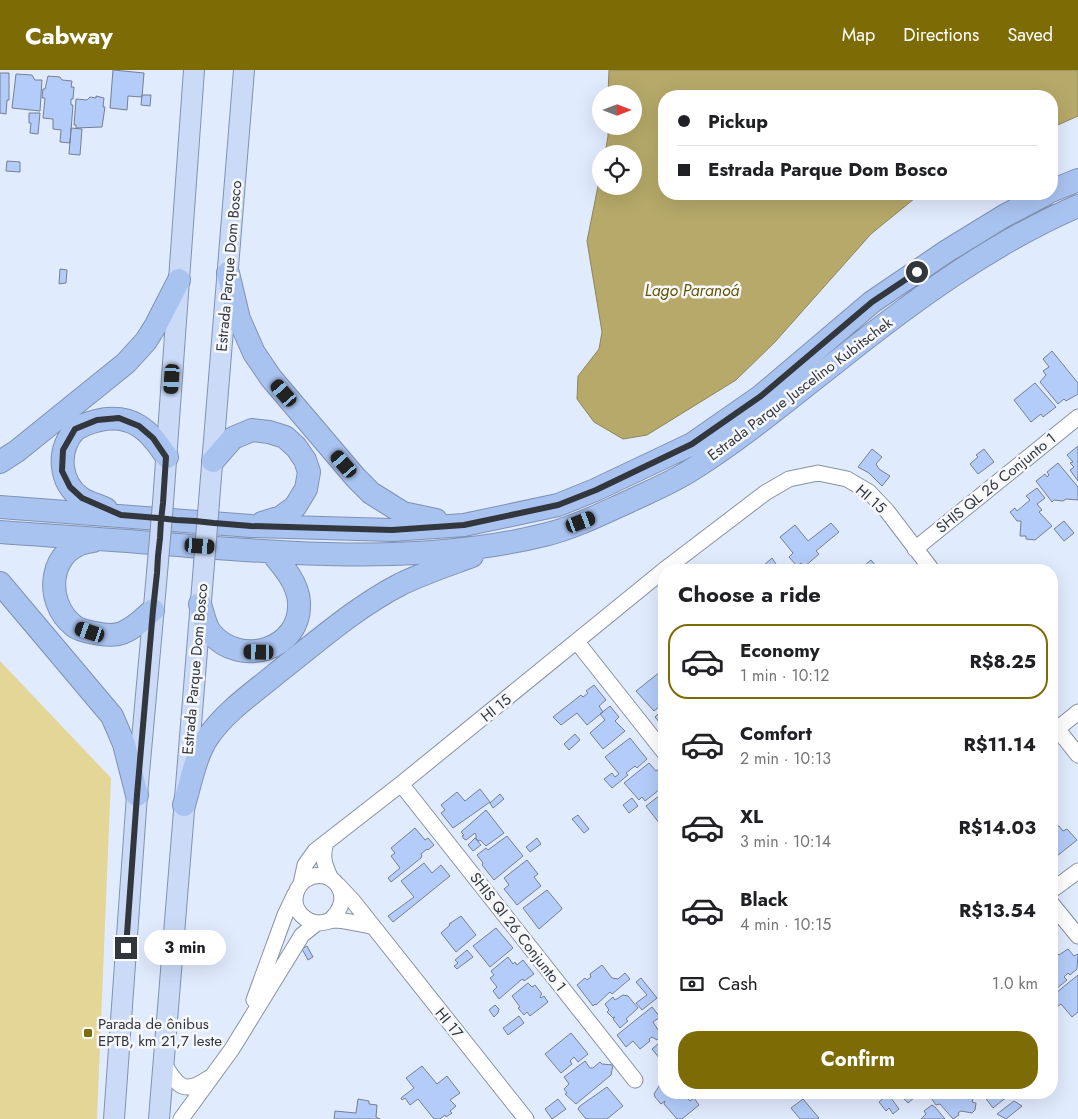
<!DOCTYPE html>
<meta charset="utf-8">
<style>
body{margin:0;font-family:Jost,sans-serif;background:#f6f6f6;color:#202124;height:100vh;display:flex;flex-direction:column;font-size:19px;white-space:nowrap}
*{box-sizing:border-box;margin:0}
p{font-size:16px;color:#757577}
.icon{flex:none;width:28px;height:28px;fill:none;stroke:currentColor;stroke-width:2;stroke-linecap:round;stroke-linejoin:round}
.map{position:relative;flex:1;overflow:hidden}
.side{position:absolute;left:658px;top:494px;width:400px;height:535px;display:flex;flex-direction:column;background:#fff;border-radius:20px;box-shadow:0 5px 20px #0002}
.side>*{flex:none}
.hud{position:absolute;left:658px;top:20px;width:400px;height:110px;border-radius:20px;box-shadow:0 5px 20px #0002;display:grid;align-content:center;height:110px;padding:0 20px;background:#fff}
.needle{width:32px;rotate:90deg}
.buttons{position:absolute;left:592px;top:15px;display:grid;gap:10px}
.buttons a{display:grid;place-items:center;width:50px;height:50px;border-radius:50%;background:#fff;box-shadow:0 5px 20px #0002;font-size:25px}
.end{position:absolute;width:22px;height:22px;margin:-11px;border:6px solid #32363d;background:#fff;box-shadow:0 0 0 2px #fff}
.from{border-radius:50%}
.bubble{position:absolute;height:35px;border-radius:18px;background:#fff;box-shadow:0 5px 20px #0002;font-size:16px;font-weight:700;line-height:35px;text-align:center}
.car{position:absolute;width:15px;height:30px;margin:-15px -8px;border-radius:6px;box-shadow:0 0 4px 1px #0007;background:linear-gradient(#222 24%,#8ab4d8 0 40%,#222 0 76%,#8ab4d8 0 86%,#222 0)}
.hud b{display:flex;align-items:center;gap:18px;height:48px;font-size:19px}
.hud b+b{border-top:1px solid #e0e0e0}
.hud i{width:12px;height:12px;background:#202124}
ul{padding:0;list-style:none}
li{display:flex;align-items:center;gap:15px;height:75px;margin:0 10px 8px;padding:0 10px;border:2px solid transparent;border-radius:20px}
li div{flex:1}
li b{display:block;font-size:19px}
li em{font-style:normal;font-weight:700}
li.selected{border-color:#7d6c06}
li>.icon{width:45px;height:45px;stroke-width:1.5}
h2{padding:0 20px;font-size:22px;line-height:60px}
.pay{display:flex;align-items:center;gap:12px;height:55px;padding:0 20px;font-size:19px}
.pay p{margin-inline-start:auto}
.cta{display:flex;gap:10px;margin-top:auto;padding:10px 20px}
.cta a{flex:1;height:58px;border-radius:20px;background:#7d6c06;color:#fff;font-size:20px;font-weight:700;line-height:58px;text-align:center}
header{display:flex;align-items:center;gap:30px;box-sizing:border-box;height:70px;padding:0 25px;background:#7d6c06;color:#fff}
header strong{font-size:24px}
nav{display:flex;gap:28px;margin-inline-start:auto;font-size:18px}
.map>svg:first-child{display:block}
.green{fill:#e3d696}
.water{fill:#b6a969;stroke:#8e865c}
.building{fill:#b3ccf9;stroke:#767f90}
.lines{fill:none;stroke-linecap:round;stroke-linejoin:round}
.minor-casing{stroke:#8892a4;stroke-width:17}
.major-casing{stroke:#7f92b2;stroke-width:22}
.highway-casing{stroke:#7f92b2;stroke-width:24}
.minor{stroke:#fff;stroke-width:15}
.major{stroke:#cbdbf7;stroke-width:20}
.highway{stroke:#a9c3f1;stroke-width:22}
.major-bridge-casing{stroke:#7f92b2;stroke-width:22;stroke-linecap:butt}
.major-bridge{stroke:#cbdbf7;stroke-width:20}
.route{stroke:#32363d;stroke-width:6}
.poi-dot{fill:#7d6c06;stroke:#f6f8fc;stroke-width:2}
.labels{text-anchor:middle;stroke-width:5;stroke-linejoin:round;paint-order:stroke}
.street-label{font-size:15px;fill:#32363d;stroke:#f6f8fc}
.poi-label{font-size:15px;fill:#32363d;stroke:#f6f8fc;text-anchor:start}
.water-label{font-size:16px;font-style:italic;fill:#645603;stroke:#f6f8fc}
</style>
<header>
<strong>Cabway</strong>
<nav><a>Map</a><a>Directions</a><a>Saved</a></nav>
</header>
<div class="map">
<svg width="1078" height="1049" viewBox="0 0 1078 1049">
<rect width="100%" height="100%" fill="#e1ebfe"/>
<!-- green -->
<path class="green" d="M0,591L111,708L97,1049H0Z"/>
<!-- water -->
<path class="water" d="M609,0H1078V46L1051,58V26H664V124H920L871,164L775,272L736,310L647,365L623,369L594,352L577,329L578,306L599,279L602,262L587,171L601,101V116H634V84H605L608,66V56H634V24H608Z"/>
<!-- building -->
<path class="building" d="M113,0L144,3L142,27L128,26L127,40L110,38Z
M0,3H9V30H7L6,44L0,43Z
M16,4L32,5L35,10H42L40,41L12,38Z
M48,6L60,7L62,10L72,11L71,17H74L73,29H71V35H73L70,73L60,72L61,60L53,59V49L43,48L45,28H42L43,19H45Z
M142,25H151L150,36L141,35Z
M96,26L104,28L103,37H105L102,57L76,58V55H74L76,29L87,30L90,27L96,28Z
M29,43H40L38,64L30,63L31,53H29Z
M71,58L82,59L80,85L69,84Z
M7,91L20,92V102L6,101Z
M60,199L67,200L66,213L59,214Z
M1052,281L1078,313V324L1066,331L1064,329L1058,334L1040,312L1046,305L1043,301L1049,297L1043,289Z
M1035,313L1056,337L1043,347L1041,344L1031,352L1014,330Z
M1078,376V411L1070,400L1074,397L1070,393L1073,392L1067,385Z
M872,379L882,387L876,394L879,399L890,406L882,416L869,403L858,397Z
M984,379L994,392L978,404L970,394L978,387L976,385Z
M1058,393L1078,417V430L1066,429L1063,431L1054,430L1052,432L1036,411L1045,404L1047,407L1049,405L1047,402Z
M1037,418L1045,428L1037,434L1042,440L1039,442L1052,456L1035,470L1026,469V466H1020L1021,451H1017L1010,442L1015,438L1017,441L1030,430L1026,426Z
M1064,451L1074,463L1064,471L1054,459Z
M831,453L839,462L816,481L819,484L804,497L801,493L797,496L789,487L793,483L780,467L795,455L808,471Z
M772,488L780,500H762L764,498L763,496Z
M871,490L877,497L873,500H859Z
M660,602L664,606V633L654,641L636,621Z
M594,615L606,630L599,636L603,642L587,655L577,643L561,655L553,647L581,625L583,627L588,623L586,621Z
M664,635V658L655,647L661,641L660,639Z
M610,636L619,647L615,651L625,661L603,679L590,663L605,650L600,644Z
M575,664L580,670L569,680L564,674Z
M630,668L647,689L637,698L635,696L626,703L628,705L612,718L604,709L612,703L615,707L619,704L605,687Z
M649,693L656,701L660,698L664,702L659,705L664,711V716L645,731L642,727L639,730L624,713Z
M480,719L490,732L453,758L441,743L445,740L441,735L457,722L465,731Z
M664,722V757L663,758L646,736Z
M500,724L504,729L493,738L490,733Z
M632,728L638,736L629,743L623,735Z
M486,740L504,763L486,776L480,770L478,771L476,768V765L475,763L466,770L464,769L462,766L464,765L461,762Z
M578,745L589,759L584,763L572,749Z
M1059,756L1063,761L1067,759L1077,770L1057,786L1051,779V760Z
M415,758L425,770L428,768L434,775L428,780L427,779L421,784L422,786L421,788L391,812L388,808L400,798L391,786L395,783L391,778Z
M507,766L523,786L494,810L482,795L483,793L477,785L486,778L488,780Z
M475,768L481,775L473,781L468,775Z
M537,768L541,774L530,782L526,777Z
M527,790L538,804L534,807L541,816L517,835L504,819L509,815L504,808Z
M424,793L432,803L441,795L450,806L393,852L388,846L414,827L401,811Z
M547,820L562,838L561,840L539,859L523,838Z
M461,846L476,865L456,882L441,863L450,855L449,854Z
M496,858L513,878L490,897L473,876Z
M307,876L313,887L308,890L302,879Z
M1068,879L1074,886L1078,884L1077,899L1070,905L1068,903L1064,907L1067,910L1056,919L1054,918L1051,920V887L1057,883L1059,885Z
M467,880L473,887L457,899L454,896L458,893L455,890Z
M508,887L513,894L515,892L517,895L523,890L534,904L524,911L523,909L521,910L499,929L493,921L497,917L490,908L494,905L491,901Z
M602,895L612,908L618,909L625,903L630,909L612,924L610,922L596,935L595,934L593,936L577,915L585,908L587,910L591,907L590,904Z
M1078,905V942L1072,947L1061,934L1054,939L1051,936V927Z
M641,908L657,928L642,940L636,933L647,925L636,912Z
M528,913L532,917L535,915L542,924L540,926L541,928L544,926L548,932L530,946L527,942L524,945L518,938L520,937L512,926Z
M623,925L628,926L638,938L626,949L628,951L620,958L613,949L615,947L613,948L607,942L609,940L605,934L613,927L615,930Z
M495,935L499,939L498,943L494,947L489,940Z
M652,937L660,947L653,952L662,966L657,970L652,967L649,969L650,971L640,979L633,971L626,977L617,965Z
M519,946L524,953L508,965L503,958Z
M571,963L588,984L578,992L574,987L570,991L572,994L561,1003L545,984Z
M664,969V994L652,979Z
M585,991L590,998H593L600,992L602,994L613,995L611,1005L576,1034L565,1024L567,1023L564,1019L569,1014L564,1007Z
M422,996L437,1014L447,1006L460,1023L450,1030L456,1036L450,1041L452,1043L446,1047L445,1045L440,1049H434L418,1029L410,1035L405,1028L402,1030L401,1028L414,1018L406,1008Z
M661,1013L664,1014V1022H688L685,1025L690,1031L694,1028L699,1035L682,1049H677L664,1034L665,1031L661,1034L655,1027L654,1024Z
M607,1017L623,1036L607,1049H586L578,1039L580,1036Z
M909,1022H921L908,1033L903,1028Z
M927,1022H968L973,1029L972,1032L976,1033L975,1040L972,1043L961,1041L958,1043L959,1045L953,1049L940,1034L936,1035Z
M981,1022H1013L993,1038Z
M888,1024L899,1039L893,1044L889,1038L886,1041L879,1032Z
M358,1029L369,1031V1034L377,1035L376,1047L380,1049H334L335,1041L356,1043Z
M558,1029L566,1039L552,1049L545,1039Z
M803,1029L819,1048L817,1049H800L791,1038Z
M1014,1031L1022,1036L1006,1049L997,1044Z
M932,1035L935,1037L945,1049H921L926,1044L924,1041Z"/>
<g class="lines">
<defs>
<path id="minor" d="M915,479L1078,347
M664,500L765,423L789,409L818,403L847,409L869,422L887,441L932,500
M577,572L664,682
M1051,651L1078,685
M1057,659L1078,642
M401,714L635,1010
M326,773C321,787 325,796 331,809
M301,814L305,795L315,781L401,714L664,500
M338,815L353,831L526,1049
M1051,821L1078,801
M1051,833L1078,866
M329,851C359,827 330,793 305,810C299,815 295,822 295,830C295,842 306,852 318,853C324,853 330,850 337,850C348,851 360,854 371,856
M254,930L285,845L295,824
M164,994C178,1017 184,1025 209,1008
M181,1049L232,979L302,865L317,853"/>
<path id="major" d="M209,432L244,0
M163,433L194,0
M114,1049L137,725L157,503
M159,1049L204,494"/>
<path id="highway" d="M1051,121L1078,110
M228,203L239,249L254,283L271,308L356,408L371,423L403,443L436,450
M213,391L233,368L252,360L269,362L285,367L296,377L305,390L309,402L306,419L295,437L281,447L262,453
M0,392L17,381L126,293L146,271L156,255L179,210
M0,437L251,456L392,460L464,455L558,435L595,420L692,374L761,326L872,232L947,181L1004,146L1046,124
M106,439C98,435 88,433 81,428C59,412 57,381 74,361C77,358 81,357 84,355C101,348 122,345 139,356C151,363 159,376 167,387
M0,462C67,467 134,471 201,477C316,485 434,493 548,464C576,457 603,443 630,431C651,421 673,412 693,399C745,366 791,327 840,289C913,231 992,173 1078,136
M93,471C49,475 42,531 74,556C79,560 89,562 95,563C104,565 114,566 122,563C135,558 144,548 153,540
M0,513L112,646L124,674L137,725
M200,534C203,543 205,556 211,563C240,598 302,580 299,532C298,513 283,496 271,482
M184,735C190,715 196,684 208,667C226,641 253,623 277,603C317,572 356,537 401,514C424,503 448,495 472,486"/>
</defs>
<!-- minor casing -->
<use href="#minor" class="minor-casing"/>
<!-- major casing -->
<use href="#major" class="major-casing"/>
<!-- highway casing -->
<use href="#highway" class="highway-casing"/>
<!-- minor -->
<use href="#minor" class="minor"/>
<!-- major -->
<use href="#major" class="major"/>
<!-- highway -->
<use href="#highway" class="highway"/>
<defs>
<path id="major-bridge" d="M204,494L209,432
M157,503L163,433"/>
</defs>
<!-- major-bridge casing -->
<use href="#major-bridge" class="major-bridge-casing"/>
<!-- major-bridge -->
<use href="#major-bridge" class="major-bridge"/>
</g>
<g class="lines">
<!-- route -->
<path class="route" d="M126,878L137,725L153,540L157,503L158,486L160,468L161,450L163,433L166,387L153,368L139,356L119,348L97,350L75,359L63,380L62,401L70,417L82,428L121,445L158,448L176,450L195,451L214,453L251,456L392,460L464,455L558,435L596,420L692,374L761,326L872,232L917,202"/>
</g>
<!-- markers -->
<rect class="poi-dot" x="83" y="958" width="10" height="10" rx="2.5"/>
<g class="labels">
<!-- street labels -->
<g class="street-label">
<text transform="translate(229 196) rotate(-85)" y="5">Estrada Parque Dom Bosco</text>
<text transform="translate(800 319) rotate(-37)" y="5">Estrada Parque Juscelino Kubitschek</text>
<text transform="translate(996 413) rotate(-39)" y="5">SHIS QL 26 Conjunto 1</text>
<text transform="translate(871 429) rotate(41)" y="5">HI 15</text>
<text transform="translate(195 599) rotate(-85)" y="5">Estrada Parque Dom Bosco</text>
<text transform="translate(496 638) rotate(-39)" y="5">HI 15</text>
<text transform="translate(518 862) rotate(52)" y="5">SHIS QI 26 Conjunto 1</text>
<text transform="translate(449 953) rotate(51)" y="5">HI 17</text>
</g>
<!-- poi labels -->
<g class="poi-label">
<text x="98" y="959">Parada de ônibus<tspan x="98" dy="17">EPTB, km 21,7 leste</tspan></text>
</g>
<!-- water labels -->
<g class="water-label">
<text x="692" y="226">Lago Paranoá</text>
</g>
</g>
</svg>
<div class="buttons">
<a><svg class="needle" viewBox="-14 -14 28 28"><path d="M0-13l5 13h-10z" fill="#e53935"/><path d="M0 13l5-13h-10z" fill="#757577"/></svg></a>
<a><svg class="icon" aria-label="locate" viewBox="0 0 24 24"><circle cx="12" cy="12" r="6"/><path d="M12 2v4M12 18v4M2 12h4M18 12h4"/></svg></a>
</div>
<i class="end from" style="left:917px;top:202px"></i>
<i class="end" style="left:126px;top:878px"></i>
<div class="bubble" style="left:144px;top:860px;width:82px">3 min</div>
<i class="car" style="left:172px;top:309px;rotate:184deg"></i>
<i class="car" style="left:284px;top:323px;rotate:319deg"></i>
<i class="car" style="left:344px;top:394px;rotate:319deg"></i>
<i class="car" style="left:581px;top:452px;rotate:69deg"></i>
<i class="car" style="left:200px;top:476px;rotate:94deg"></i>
<i class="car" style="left:90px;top:562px;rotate:289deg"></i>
<i class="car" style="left:259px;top:582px;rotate:271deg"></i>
<div class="hud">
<b><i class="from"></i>Pickup</b>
<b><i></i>Estrada Parque Dom Bosco</b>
</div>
<section class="side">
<h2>Choose a ride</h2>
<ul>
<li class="selected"><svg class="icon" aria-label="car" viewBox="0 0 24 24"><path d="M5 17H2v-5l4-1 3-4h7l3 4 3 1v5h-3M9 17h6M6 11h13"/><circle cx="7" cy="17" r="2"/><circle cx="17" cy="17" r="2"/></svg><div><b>Economy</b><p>1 min · 10:12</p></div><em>R$8.25</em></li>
<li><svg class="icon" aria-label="car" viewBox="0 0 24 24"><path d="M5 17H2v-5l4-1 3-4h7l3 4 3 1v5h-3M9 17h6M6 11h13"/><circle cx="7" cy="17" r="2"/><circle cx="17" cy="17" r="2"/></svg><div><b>Comfort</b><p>2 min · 10:13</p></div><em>R$11.14</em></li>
<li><svg class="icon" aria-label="car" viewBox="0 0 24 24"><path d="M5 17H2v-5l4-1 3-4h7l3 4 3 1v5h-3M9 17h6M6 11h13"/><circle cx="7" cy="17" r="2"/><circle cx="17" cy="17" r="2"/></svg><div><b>XL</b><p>3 min · 10:14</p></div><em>R$14.03</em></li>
<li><svg class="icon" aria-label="car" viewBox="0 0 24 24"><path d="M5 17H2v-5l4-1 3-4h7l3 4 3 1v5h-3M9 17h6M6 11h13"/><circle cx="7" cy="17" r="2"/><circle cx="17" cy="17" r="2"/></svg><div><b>Black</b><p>4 min · 10:15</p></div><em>R$13.54</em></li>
</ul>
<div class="pay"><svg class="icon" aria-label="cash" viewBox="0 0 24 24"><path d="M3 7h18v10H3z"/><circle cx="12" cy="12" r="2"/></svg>Cash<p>1.0 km</p></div>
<div class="cta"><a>Confirm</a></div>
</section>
</div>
